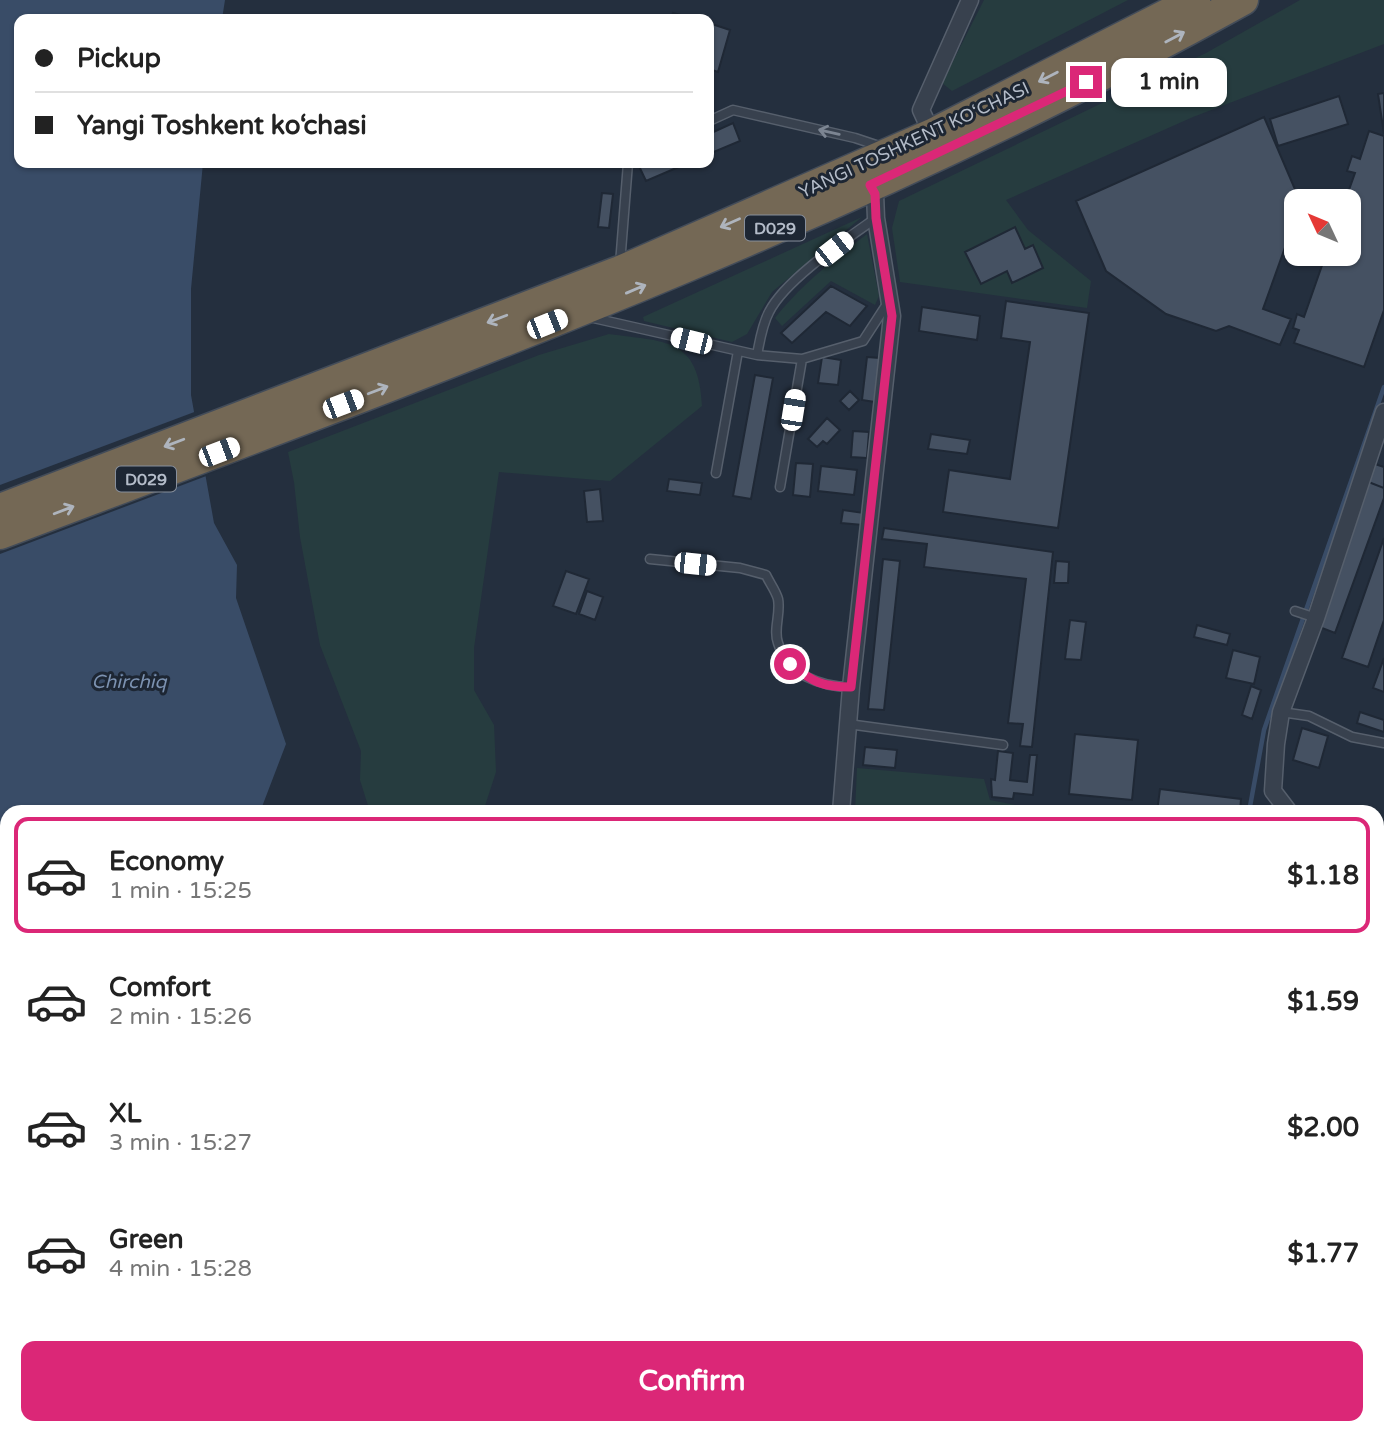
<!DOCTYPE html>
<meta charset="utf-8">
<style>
body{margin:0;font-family:"Varela Round",sans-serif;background:#f2f2f2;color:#222;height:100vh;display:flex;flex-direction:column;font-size:26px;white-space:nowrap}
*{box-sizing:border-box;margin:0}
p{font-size:23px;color:#767676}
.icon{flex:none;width:38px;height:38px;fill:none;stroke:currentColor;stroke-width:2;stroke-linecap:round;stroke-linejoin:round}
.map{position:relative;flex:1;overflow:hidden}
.panel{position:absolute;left:0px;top:805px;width:1384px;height:630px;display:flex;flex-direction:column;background:#fff;border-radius:21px 21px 0 0;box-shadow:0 2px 5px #0004}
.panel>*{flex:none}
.banner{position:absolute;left:14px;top:14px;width:700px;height:154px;border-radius:14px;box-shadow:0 2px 5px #0004;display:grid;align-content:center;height:154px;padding:0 21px;background:#fff}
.needle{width:46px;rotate:314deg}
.controls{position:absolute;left:1284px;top:189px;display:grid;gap:14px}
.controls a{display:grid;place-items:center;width:77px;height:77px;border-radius:14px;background:#fff;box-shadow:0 2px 5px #0004;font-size:35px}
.end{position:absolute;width:32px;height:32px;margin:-16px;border:9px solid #db2777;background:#fff;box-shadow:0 0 0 4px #fff}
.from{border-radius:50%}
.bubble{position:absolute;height:49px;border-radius:14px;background:#fff;box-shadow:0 2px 5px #0004;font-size:23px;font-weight:800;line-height:49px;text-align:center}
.car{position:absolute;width:21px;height:42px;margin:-21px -10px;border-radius:9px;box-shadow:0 0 5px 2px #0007;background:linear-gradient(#fff 24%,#345 0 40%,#fff 0 76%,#345 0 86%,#fff 0)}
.banner b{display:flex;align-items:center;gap:24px;height:66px;font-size:26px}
.banner b+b{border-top:2px solid #e0e0e0}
.banner i{width:18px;height:18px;background:#222}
ul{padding:12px 0 0;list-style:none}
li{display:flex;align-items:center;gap:21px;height:116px;margin:0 14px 10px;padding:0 7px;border:4px solid transparent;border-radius:14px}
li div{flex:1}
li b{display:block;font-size:26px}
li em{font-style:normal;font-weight:800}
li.on{border-color:#db2777}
li>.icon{width:63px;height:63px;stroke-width:1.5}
.primary-button{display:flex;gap:14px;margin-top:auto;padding:14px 21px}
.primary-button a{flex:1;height:80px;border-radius:14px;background:#db2777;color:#fff;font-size:28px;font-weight:800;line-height:80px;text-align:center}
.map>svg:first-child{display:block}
.green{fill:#263c3f}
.water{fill:#394c67}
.pier{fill:#242f3e}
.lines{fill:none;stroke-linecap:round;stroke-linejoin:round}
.stream{stroke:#394c67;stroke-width:4.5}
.building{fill:#455162;stroke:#1f2835;stroke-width:2}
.lane-casing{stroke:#565f6c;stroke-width:11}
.street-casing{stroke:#565f6c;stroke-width:19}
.highway-casing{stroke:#434c59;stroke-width:33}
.lane{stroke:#38414e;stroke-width:8}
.street{stroke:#38414e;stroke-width:16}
.highway{stroke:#746855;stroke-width:30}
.oneway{stroke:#aeb4bd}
.oneway2{stroke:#7c8592}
.route{stroke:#db2777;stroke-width:9}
.labels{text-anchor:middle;stroke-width:6;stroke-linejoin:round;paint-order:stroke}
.shield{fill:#1d2633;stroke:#878f9c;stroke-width:2}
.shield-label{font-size:16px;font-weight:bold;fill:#b4bcc9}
.street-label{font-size:18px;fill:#b4bcc9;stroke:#1d2633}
.water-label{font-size:19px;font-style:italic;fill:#7c92b1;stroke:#1d2633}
</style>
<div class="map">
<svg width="1384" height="1435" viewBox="0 0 1384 1435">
<rect width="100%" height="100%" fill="#242f3e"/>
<!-- green -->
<path class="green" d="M984,0H1128L952,91L942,83Z
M1300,0H1384V44L1193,117L1006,200L1028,230L1091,281L1087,308L900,282L892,228L899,201L1206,53Z
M862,217L772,292L747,334L732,342L644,321L643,317Z
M867,234L879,296L875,305L831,281L782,326L775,318C801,285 834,259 867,234Z
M609,334C665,342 699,337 702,406L610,481L499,472L474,648V690L494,725L496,772L484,809L479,812H370L360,780L361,751L320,645L300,537L294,482L288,452L539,355Z
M857,768L984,779L990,800L1035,809V812H855Z
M277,1428H964L963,1435H278Z"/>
<!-- water -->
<path class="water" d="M0,0H225L222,19H19V163H203L191,289V395L214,523L237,565L236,598L286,744L260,812H7V1428H175L174,1435H0Z"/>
<!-- pier -->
<path class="pier" d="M197,411L209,475L0,554V485Z"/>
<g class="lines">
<!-- stream -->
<path class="stream" d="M1249,812L1264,730L1384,387
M1377,1146L1384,1172
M1377,1307L1384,1304
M180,1428L185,1435
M1328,1428L1334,1435"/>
</g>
<!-- building -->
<path class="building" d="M673,13L696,19H671Z
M709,23L730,30L718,72L709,69Z
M1384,93V134L1378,94Z
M1339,96L1348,124L1278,146L1270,119Z
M1264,117L1300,201H1297V214L1263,309L1291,319L1280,345L1229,326L1216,331L1166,314L1106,271L1076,201Z
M733,123L740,141L709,154V134Z
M1369,131L1384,136V310L1364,367L1294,343L1299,330L1293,328L1297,314L1304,317L1326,254H1349V201H1345L1355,173L1347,171L1352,156L1360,159Z
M641,163H688L646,181L638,164Z
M602,193L613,194L609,228L598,227Z
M1015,227L1025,249L1033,245L1043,268L1012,283L1007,271L981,284L965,252Z
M831,286L867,306L850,326L826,312L792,343L781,333Z
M1006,301L1089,313L1058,528L943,512L949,470L1010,479L1030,342L1001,338Z
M922,307L980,316L977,340L919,331Z
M822,357L841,360L838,385L818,383Z
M867,357L880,358L875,402L862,400Z
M755,375L773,378L751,499L733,496Z
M850,391L859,400L849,410L840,401Z
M827,418L840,430L827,444L823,441L817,447L808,439Z
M853,431L869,432L867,458L851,457Z
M931,434L970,440L967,454L928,449Z
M796,463L813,464L810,497L793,495Z
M1372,463L1384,467V488L1366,481Z
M821,466L857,470L854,495L818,491Z
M669,479L702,483L700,495L667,491Z
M1366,481L1384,488V498L1335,633L1314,625Z
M600,489L603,521L587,522L584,491Z
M843,510L864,513L863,525L841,523Z
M884,528L1053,552L1032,747L1020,746L1023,724L1008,723L1026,579L924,567L927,544L882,539Z
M1384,538V620L1368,667L1342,658Z
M883,559L900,561L884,710L868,709Z
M1056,561L1069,562L1068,583H1054Z
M566,571L589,579L576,614L553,606Z
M587,591L603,597L595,620L579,614Z
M1070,620L1086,622L1081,660L1065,659Z
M1197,625L1230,634L1227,645L1194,637Z
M1233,650L1260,657L1254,684L1226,678Z
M1384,658V692L1373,688Z
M1251,686L1261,690L1252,719L1242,715Z
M1360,712L1384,720V732L1357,723Z
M1302,728L1328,736L1319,768L1293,760Z
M1075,734L1138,740L1132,800L1069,794Z
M865,747L897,750L895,768L863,765Z
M998,751L1013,753L1010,780L1027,782L1030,755H1037L1033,795L1014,793L1013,799L992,797L991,779L995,780Z
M1160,789L1241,799L1240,812H1157Z
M1384,855V896H1377V856Z
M1384,947V997H1377V948Z
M619,1428H631V1435H620Z
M705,1428H736L737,1435H706Z"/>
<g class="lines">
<defs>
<path id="lane" d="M709,121L733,110L855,138L882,147
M620,264L628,163
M589,317L757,355C760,340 762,325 769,312C785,280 845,240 876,218
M757,355L802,359L780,487
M802,359L863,341L887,304
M716,473L738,351
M650,559L740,568L766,575C769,582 776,591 778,599C781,613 773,630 778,643C788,675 821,687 851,687
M1295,611L1316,618
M1281,712L1309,716L1352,737L1384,743
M848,724L1003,745"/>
<path id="street" d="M932,134L921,110L970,0
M841,812L851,687L892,316L876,218L875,194L870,185
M1289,812L1273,791L1276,744L1281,712L1316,618L1384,412
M1377,1028L1384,1074
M1377,1321L1384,1318
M414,1428V1435
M693,1428V1435
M832,1428L833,1435
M1345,1428L1350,1435
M501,1435L554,1428"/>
<path id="highway" d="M0,509L620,271L932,134L1195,0
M0,534C421,375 848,220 1243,0"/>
</defs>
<!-- lane casing -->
<use href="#lane" class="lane-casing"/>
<!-- street casing -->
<use href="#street" class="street-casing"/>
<!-- highway casing -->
<use href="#highway" class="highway-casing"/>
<!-- lane -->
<use href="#lane" class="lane"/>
<!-- street -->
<use href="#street" class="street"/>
<!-- highway -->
<use href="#highway" class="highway"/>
</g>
<!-- one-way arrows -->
<defs><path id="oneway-shaft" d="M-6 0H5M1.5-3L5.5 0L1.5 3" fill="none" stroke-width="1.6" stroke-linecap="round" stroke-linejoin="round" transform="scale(1.75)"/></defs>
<g class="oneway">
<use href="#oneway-shaft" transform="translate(1175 37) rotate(-28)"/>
<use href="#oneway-shaft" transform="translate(1048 77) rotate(153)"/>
<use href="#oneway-shaft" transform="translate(730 223) rotate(156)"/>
<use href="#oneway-shaft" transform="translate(636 289) rotate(-23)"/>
<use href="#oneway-shaft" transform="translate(497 319) rotate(159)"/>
<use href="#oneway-shaft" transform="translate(378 390) rotate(-21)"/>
<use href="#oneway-shaft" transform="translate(174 443) rotate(159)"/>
<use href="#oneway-shaft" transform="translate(64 510) rotate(-21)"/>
</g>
<use class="oneway2" href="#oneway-shaft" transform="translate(829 132) rotate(-167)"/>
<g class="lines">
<!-- route -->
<path class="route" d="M790,664C813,682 822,687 851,687L892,316L876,218L875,194L870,185L1086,82"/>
</g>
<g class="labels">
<!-- shield labels -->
<g class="shield">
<rect x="745" y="215.5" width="60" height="25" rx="5"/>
<rect x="116" y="466.5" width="60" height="25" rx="5"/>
</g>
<g class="shield-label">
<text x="775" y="234">D029</text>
<text x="146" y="485">D029</text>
</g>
<!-- street labels -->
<g class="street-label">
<text transform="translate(914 140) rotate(-25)" y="6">YANGI TOSHKENT KO‘CHASI</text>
</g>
<!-- water labels -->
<g class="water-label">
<text x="129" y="688">Chirchiq</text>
</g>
</g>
</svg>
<div class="controls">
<a><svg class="needle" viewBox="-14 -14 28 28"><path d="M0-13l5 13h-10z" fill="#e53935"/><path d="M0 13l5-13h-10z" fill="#767676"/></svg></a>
</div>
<i class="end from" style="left:790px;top:664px"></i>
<i class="end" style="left:1086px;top:82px"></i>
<div class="bubble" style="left:1111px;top:58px;width:116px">1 min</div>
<i class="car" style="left:834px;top:249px;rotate:52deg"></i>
<i class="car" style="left:547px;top:324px;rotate:68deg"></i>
<i class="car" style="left:691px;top:341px;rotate:284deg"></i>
<i class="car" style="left:343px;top:404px;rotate:69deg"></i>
<i class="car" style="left:793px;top:410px;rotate:9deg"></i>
<i class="car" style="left:219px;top:452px;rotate:69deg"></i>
<i class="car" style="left:695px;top:564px;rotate:96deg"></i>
<div class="banner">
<b><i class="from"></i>Pickup</b>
<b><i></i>Yangi Toshkent ko‘chasi</b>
</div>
<section class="panel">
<ul>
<li class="on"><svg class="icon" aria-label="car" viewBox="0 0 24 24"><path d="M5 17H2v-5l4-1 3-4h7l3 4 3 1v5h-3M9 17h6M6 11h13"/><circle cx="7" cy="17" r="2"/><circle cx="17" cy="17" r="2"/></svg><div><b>Economy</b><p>1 min · 15:25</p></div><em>$1.18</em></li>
<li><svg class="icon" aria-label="car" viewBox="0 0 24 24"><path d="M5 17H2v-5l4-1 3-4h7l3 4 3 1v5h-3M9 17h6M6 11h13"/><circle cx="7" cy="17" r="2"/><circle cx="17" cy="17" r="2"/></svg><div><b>Comfort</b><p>2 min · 15:26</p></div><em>$1.59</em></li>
<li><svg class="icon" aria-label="car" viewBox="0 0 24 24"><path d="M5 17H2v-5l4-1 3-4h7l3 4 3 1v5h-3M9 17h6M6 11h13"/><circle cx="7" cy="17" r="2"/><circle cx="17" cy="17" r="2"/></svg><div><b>XL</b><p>3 min · 15:27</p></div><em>$2.00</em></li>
<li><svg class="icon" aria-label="car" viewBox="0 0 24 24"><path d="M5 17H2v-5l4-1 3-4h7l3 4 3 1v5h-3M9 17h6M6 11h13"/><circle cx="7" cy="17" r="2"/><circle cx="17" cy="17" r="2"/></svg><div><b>Green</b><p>4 min · 15:28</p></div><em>$1.77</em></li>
</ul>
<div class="primary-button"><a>Confirm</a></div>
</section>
</div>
